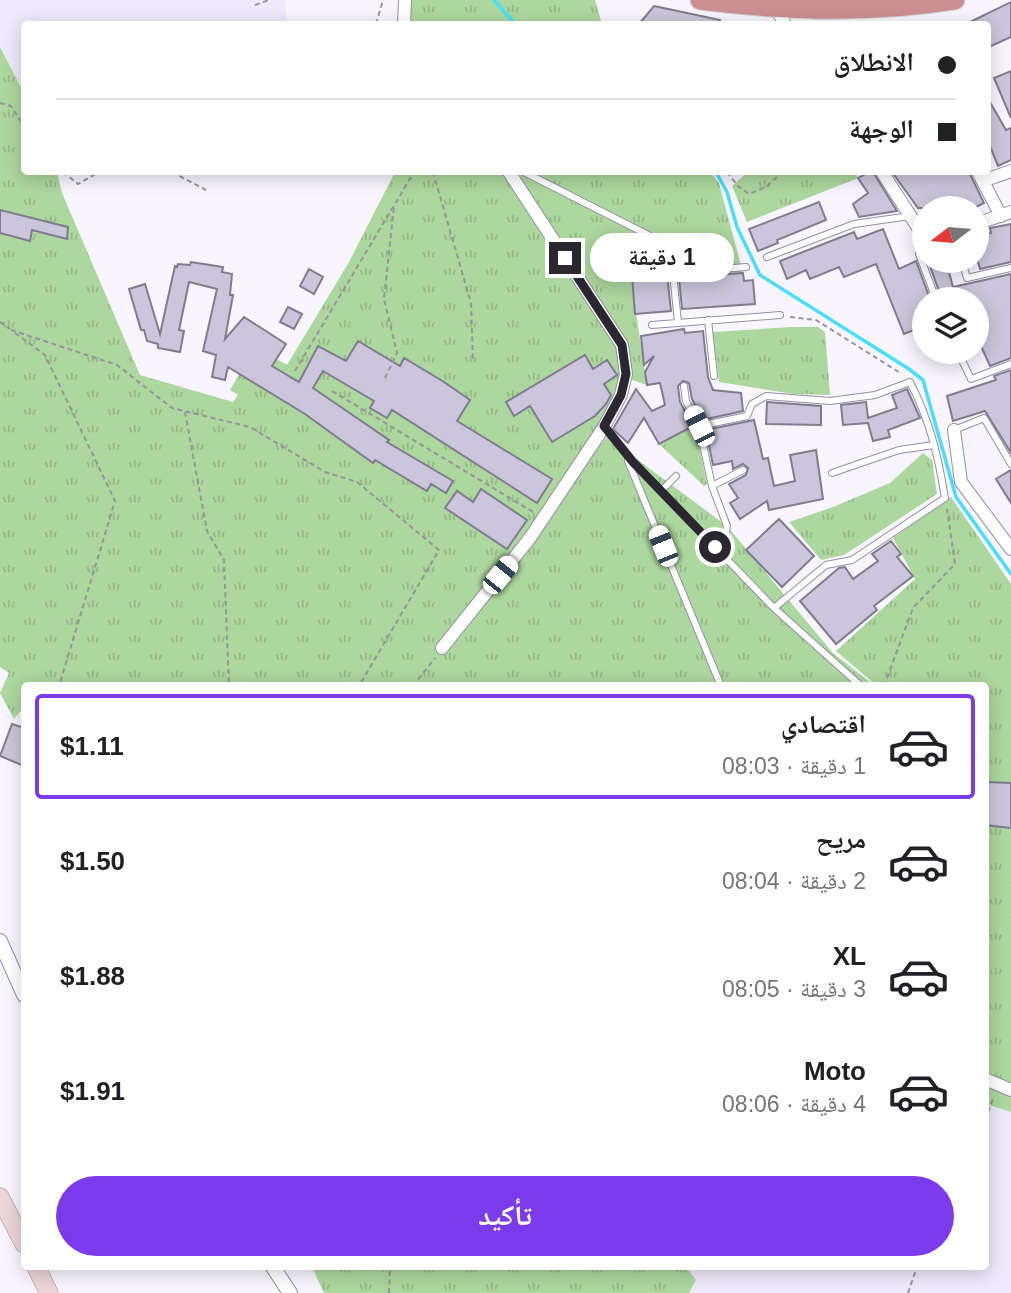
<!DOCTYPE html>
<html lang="ar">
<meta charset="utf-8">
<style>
body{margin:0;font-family:Helvetica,"Noto Naskh Arabic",sans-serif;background:#f2f2f2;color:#202124;direction:rtl;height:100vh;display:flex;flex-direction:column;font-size:26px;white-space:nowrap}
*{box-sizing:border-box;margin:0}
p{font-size:23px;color:#757577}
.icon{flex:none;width:38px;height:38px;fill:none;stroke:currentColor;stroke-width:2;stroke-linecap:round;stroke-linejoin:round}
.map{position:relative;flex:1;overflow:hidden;direction:ltr}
.sheet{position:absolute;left:21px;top:682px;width:968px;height:588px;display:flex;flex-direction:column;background:#fff;border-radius:7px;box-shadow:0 4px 18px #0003;direction:rtl}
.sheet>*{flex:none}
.banner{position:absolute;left:21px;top:21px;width:970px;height:154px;border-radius:7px;box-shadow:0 4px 18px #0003;direction:rtl;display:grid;align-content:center;height:154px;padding:0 35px;background:#fff}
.needle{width:46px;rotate:254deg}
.fabs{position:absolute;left:912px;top:196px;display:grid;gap:14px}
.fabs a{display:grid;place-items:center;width:77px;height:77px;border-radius:50%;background:#fff;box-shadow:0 4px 18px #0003;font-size:35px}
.end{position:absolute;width:32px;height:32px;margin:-16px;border:9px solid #2a2730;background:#fff;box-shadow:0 0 0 4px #fff}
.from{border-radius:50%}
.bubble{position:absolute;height:49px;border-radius:24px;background:#fff;box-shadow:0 4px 18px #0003;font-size:23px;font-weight:700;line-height:49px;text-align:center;direction:rtl}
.car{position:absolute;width:21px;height:42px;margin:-21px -10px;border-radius:9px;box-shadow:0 0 5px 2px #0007;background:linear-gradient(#fff 24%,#345 0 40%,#fff 0 76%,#345 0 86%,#fff 0)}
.banner b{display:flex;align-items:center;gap:24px;height:66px;font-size:26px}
.banner b+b{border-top:2px solid #e0e0e0}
.banner i{width:18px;height:18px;background:#202124}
ul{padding:12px 0 0;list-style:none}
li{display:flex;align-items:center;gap:21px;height:105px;margin:0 14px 10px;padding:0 21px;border:4px solid transparent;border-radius:7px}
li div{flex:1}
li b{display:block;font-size:26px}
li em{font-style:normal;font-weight:700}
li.active{border-color:#7c3aed}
li>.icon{width:63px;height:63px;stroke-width:1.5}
.button{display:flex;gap:14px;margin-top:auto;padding:14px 35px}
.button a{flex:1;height:80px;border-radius:42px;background:#7c3aed;color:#fff;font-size:28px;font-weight:700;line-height:80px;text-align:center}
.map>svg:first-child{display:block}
.built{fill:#eee9fb}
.grass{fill:url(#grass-tufts)}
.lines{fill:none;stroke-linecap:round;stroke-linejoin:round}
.stream{stroke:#47dffb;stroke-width:3.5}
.building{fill:#ccc6dc;stroke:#817b8f;stroke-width:2}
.service-casing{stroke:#948ea3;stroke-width:8}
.minor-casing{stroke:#948ea3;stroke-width:14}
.tertiary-casing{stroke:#948ea3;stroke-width:16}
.secondary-casing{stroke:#948ea3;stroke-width:19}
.trunk-casing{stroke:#d4d4d6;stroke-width:21}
.path{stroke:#97949d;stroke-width:2;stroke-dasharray:5 3.5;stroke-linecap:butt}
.service{stroke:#fff;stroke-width:6}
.minor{stroke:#fff;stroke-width:12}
.tertiary{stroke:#fff;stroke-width:14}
.secondary{stroke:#ecd5d6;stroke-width:18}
.trunk{stroke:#cc8f92;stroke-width:19}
.route{stroke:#2a2730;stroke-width:9}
</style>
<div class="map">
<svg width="1011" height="1293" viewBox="0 0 1011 1293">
<defs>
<pattern id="grass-tufts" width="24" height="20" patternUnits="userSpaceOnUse" patternTransform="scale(1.75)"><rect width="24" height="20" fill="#acd79e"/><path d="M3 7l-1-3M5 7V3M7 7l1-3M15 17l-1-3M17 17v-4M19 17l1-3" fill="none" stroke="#94b988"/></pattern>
</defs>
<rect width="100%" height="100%" fill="#f8f5fe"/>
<!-- built -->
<path class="built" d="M0,0H285L287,24H24V93L0,47Z
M985,1104L1011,1112V1293H689L696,1280L686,1267H985Z"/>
<!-- grass -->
<path class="grass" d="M409,0H595L602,24H411Z
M0,47L24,93V172H57L62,193L140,375L233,402L238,395L230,390L255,347L287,365L349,262L395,172H710L719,183L743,273L669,274L632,277C635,313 642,348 647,385L629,379L515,549L607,437L727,526L833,653L875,686H24V707L14,719L0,693L9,673L0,667Z
M748,172H855L858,178L747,222L732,186Z
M791,327H818L825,332L830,395L793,394L719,382L713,332Z
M695,425L707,484L704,486L659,444Z
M923,453L932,460L937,494L844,555L821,560L789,522L833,507L890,483Z
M951,497L1011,584V1112L985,1104V686H877L836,651L915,579L893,538Z
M312,1267H686L696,1280L689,1293H324Z"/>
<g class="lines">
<!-- stream -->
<path class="stream" d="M494,0L515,24
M716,172L727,192L737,227L760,275L909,369L923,380L956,497L1011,574"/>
</g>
<!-- building -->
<path class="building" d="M1011,2V37L987,48V24H966Z
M654,6L720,20L719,24H639Z
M1011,71V118L994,78Z
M987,97L1006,130L1011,128V160L998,166L987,139Z
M869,172H873L897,211L859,217L853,204L868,193L858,178Z
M892,172H969L984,203L974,208H962L957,199L941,208H918Z
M819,202L826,220L777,240L778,243L758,251L749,229Z
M0,210L68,227L67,239L32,230L30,241L0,233Z
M1011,224V262L980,269L976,255V236L991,233L990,228Z
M883,229L899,269L916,261L930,299H924V326L904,334L876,264L844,277L839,267L810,279L806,270L787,279L780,261L854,232L857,239Z
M928,261H946L953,287L1011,274V358L990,366L976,335V299H942Z
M191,262L223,267L222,272L232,274L230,295H233L225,339L244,317L286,344L272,366L299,382L318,346L346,361L358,341L400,366L404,358L444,382L470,400L457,421L552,479L537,503L392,410L387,418L370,408L374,401L323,371L313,388L389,440L387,442L453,481L446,493L431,484L427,491L375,460L373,463L305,414L228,367L225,380L212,377L216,355L203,351L217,289L189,282L179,330L184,331L180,352L158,348V344L147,341L144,330H141L129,289L145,284L160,334L175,266L177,267L178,264L190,265Z
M309,269L323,277L314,294L300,286Z
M743,273L744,281L753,280L755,304L682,309L679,278Z
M667,274L671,311L635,314L632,276Z
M288,307L302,314L294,329L280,322Z
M684,329L685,333L703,331L708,377L713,390L741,393L743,411L702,420L692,399L689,383L683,381L678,386L680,402L693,426L659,444L644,418L628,443L613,429L636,389L652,411L665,405L660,383L647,385L645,372L654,356L644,365L641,336Z
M585,355L593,369L607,360L617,375L604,384L611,395L606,404L595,416L552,442L530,406L514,416L506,402Z
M1011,370V453L985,411L953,421L947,396L996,380L994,376Z
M907,389L920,418L888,430L890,437L873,441L868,423L843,425L841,405L866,402L868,418L897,408L892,395Z
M767,402L821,406V425L766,424Z
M754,420L763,459L768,458L774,486L795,481L790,455L816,450L823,499L769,510L767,501L740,519L730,503L738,498L729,484L746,475L748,468L743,464L733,469L732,461L713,465L706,430Z
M1011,470V503L996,479Z
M481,489L527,520L507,549L445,508L457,491L473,502Z
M779,519L814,556L782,587L746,550Z
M891,541L901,554L897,557L913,576L874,606L877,610L836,644L800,601L839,568L845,567L853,579L878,561L872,554Z
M12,724L24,728V766L0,756Z
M985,782L1011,783V828L985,825Z"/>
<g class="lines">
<defs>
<path id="service" d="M524,172L656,239L671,254L678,322
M924,247L919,254L936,299
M767,257L854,224L910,216
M962,261L967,278L1011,268
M673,273L746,267
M708,320L714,376
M652,325L780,315
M958,352L971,379L1011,364
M684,386L686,401L699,426L747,416L752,404L766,396L830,401L875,395L910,382C930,421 938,455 945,498L852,560L826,565L774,608
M699,426L712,486L727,526L725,537L715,547
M605,428L633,462L774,608L861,686
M954,430L984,418L1011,464
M628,461L721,686
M832,473L899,450L934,445
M712,486L743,470
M661,491L676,476"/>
<path id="minor" d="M776,8L785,24
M404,24L405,0
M882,172L924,237
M978,172L1001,216
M983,181L1011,171
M976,224L1011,212
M954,430L961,482L1011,549
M442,648L530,538L604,427L621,395L626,374L622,345L509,172
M985,1079L1011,1090"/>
<path id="tertiary" d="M0,941L24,995
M273,1267L290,1293"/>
<path id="secondary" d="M0,1197L24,1244
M36,1267L49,1293"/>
<path id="trunk" d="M700,0C785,11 870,14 955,0"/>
</defs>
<!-- service casing -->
<use href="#service" class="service-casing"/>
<!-- minor casing -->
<use href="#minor" class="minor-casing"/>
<!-- tertiary casing -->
<use href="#tertiary" class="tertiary-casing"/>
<!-- secondary casing -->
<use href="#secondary" class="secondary-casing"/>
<!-- trunk casing -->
<use href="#trunk" class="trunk-casing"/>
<!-- path -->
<path class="path" d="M255,5L269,0
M376,24L383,0
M0,103L11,106L24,126
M63,172L78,184L99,172
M172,172L206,190
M433,172L471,303L473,360
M727,172L738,186L749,194L766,187L782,172
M790,317L816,320L902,374
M0,322L10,329
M11,330L117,365L172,408L250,427L325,472L357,482L439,550L359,686
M15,333L45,355L115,501L59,686
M295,371L414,172
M385,378L397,353L384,299L394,206
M332,391L533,512
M185,412L207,531L224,560L229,686
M413,686L435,658
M884,686L913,608L955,564L947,509
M985,1120L994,1096
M389,1293L390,1267
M908,1293L917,1267"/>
<!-- service -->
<use href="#service" class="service"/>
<!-- minor -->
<use href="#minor" class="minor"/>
<!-- tertiary -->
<use href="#tertiary" class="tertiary"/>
<!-- secondary -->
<use href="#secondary" class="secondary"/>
<!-- trunk -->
<use href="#trunk" class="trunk"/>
</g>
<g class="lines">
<!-- route -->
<path class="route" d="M565,258L622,345L626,374L621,395L604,426L633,462L715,547"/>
</g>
</svg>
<div class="fabs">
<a><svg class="needle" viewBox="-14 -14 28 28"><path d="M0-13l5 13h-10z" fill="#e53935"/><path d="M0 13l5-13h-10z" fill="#757577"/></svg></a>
<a><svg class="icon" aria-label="layers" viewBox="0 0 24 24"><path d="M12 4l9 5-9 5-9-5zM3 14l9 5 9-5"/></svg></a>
</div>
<i class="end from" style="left:715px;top:547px"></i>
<i class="end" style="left:565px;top:258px"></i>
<div class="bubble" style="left:590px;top:233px;width:144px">1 دقيقة</div>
<i class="car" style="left:699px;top:426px;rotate:334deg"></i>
<i class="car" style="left:663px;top:546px;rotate:338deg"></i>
<i class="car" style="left:500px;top:575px;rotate:39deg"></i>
<div class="banner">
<b><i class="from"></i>الانطلاق</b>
<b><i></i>الوجهة</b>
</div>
<section class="sheet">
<ul>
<li class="active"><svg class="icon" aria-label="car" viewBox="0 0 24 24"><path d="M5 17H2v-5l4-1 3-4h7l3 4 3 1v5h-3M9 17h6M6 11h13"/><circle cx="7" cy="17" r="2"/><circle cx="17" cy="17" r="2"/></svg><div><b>اقتصادي</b><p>1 دقيقة · 08:03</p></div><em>$1.11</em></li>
<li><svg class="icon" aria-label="car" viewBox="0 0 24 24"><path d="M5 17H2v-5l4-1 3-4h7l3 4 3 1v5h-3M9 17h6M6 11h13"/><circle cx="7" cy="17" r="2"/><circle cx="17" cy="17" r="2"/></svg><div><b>مريح</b><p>2 دقيقة · 08:04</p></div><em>$1.50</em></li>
<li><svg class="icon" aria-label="car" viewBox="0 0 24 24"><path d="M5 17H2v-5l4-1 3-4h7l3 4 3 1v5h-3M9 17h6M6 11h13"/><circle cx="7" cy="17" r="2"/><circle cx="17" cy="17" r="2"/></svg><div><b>XL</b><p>3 دقيقة · 08:05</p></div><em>$1.88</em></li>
<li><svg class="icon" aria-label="car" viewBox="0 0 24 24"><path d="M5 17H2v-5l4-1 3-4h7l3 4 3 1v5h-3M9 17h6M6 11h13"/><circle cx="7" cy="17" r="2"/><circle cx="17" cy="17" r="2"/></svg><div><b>Moto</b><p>4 دقيقة · 08:06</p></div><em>$1.91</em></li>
</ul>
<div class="button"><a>تأكيد</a></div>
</section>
</div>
